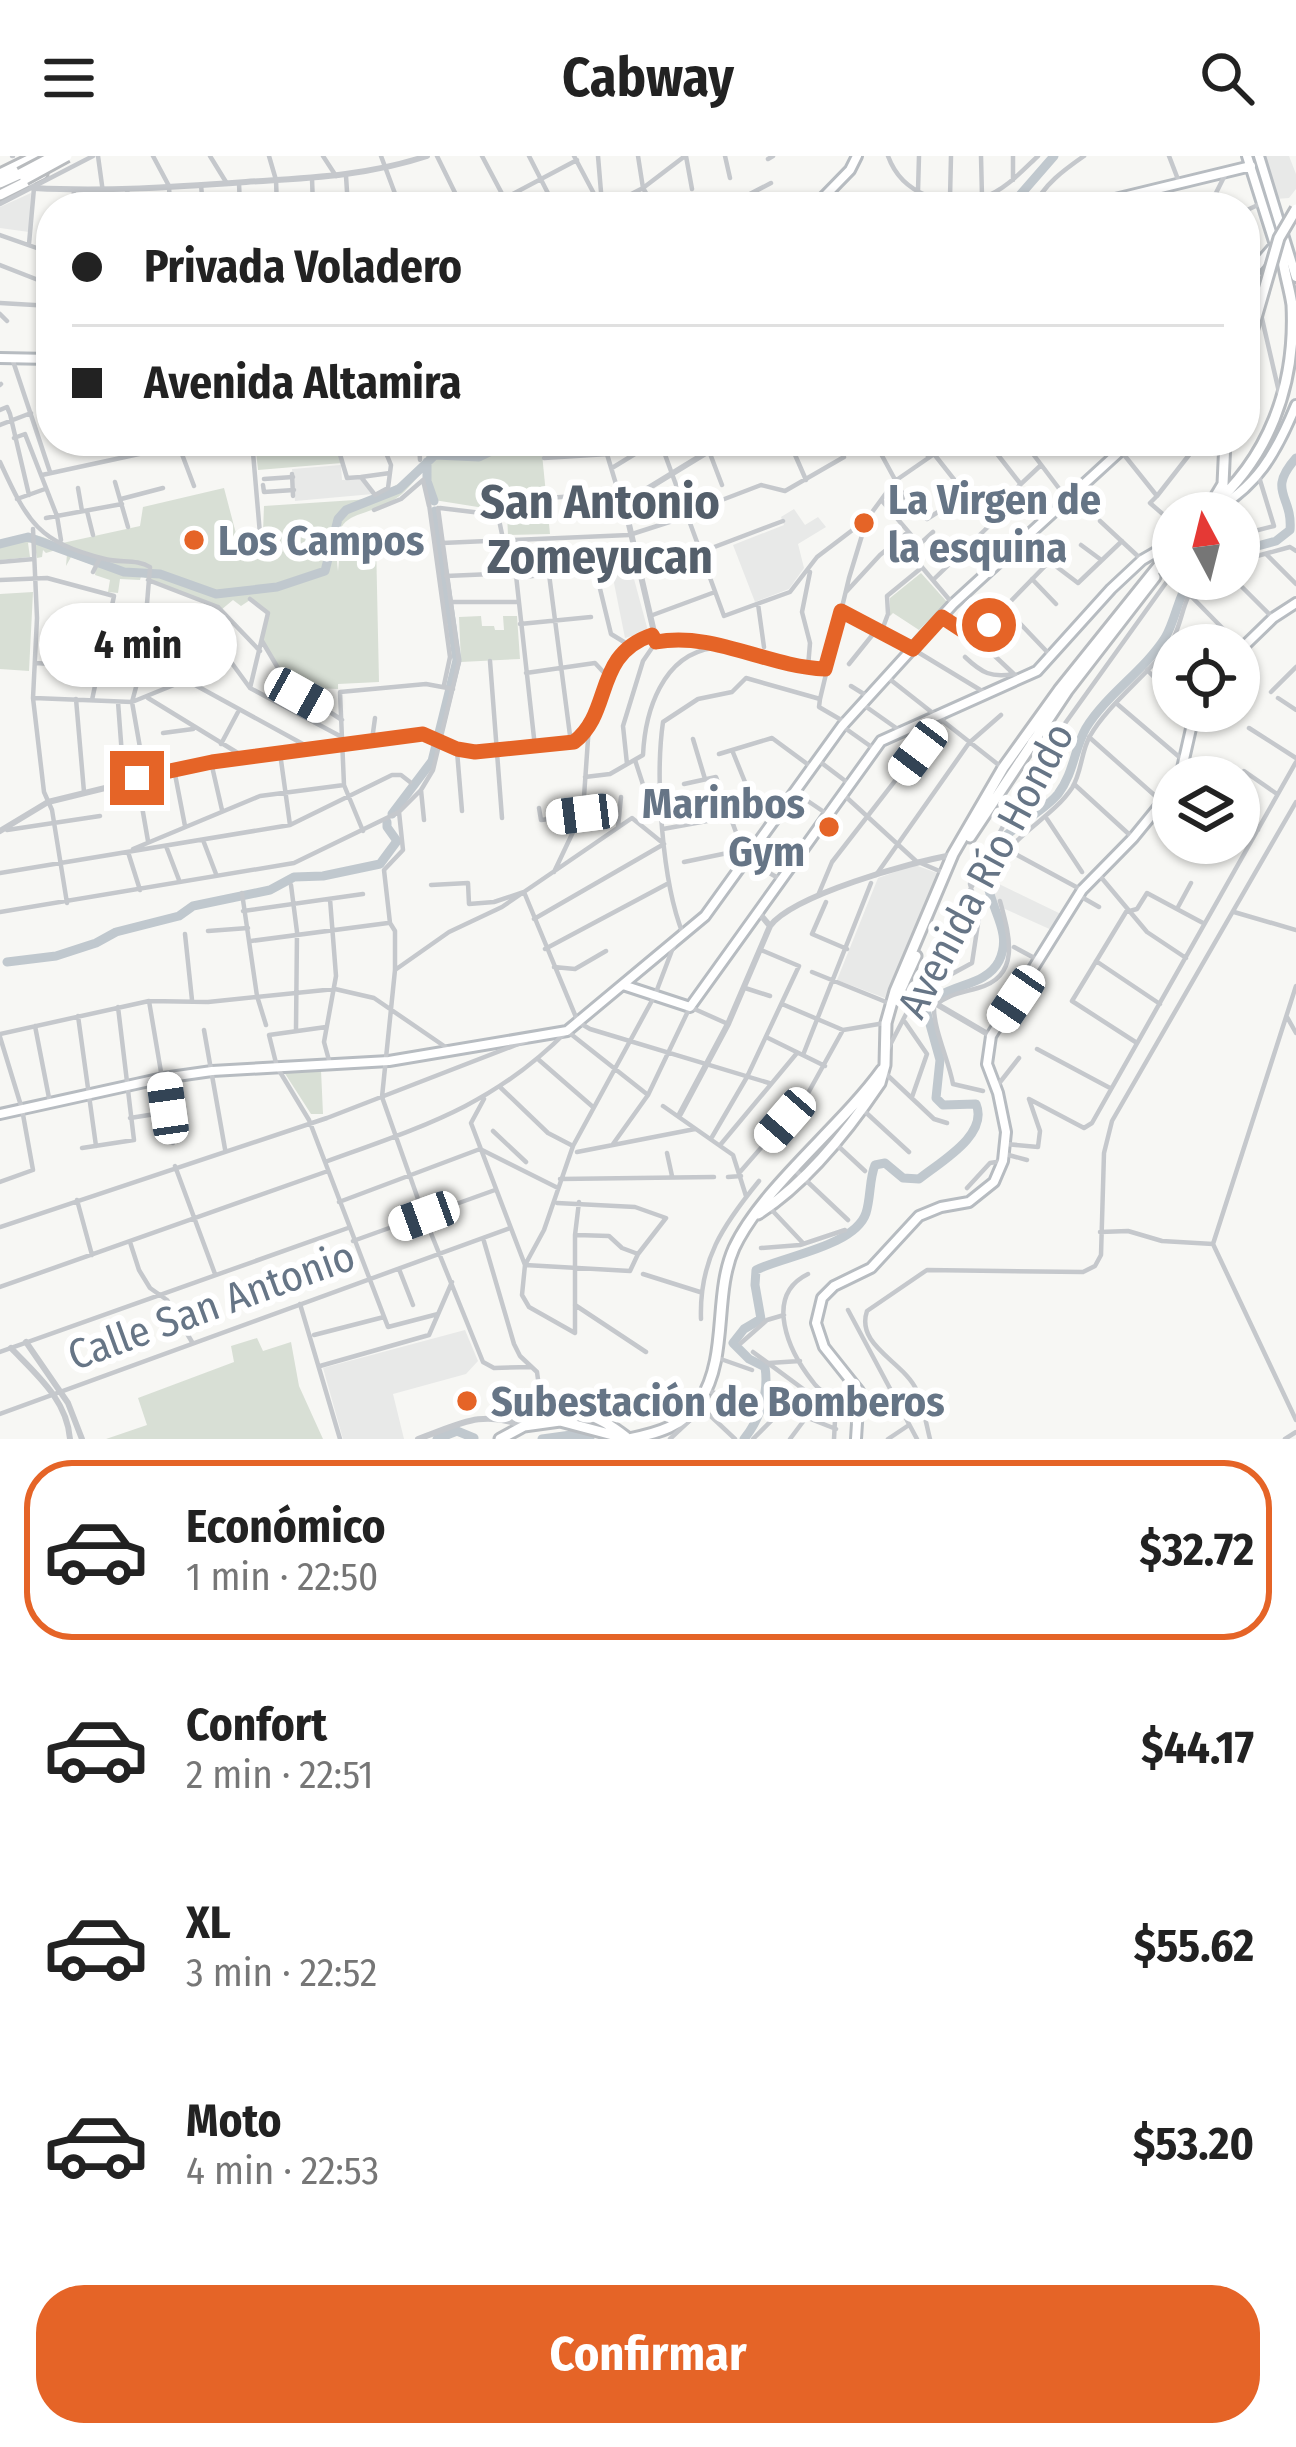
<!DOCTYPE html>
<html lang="es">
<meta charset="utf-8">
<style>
body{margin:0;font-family:"Fira Sans Condensed",sans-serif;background:#f6f6f6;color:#222;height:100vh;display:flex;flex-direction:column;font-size:45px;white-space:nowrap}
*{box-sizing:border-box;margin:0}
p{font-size:39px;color:#767676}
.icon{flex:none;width:66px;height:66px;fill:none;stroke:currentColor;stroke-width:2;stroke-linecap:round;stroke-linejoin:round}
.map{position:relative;height:1283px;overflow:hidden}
.sheet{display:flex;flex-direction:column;background:#fff;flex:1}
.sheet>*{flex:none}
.banner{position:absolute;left:36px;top:36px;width:1224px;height:264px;border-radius:48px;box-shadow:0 3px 9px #0004;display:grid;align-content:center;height:264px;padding:0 36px;background:#fff}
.needle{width:78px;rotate:353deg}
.buttons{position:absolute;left:1152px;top:336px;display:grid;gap:24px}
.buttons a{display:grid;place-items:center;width:108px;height:108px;border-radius:50%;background:#fff;box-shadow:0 3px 9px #0004;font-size:60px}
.end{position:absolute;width:54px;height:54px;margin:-27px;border:15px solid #e56427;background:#fff;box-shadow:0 0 0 6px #fff}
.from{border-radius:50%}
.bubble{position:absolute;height:84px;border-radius:42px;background:#fff;box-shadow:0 3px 9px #0004;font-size:39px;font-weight:700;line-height:84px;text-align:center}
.car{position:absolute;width:36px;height:72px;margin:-36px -18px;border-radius:15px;box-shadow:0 0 9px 3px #0007;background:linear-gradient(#fff 24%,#345 0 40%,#fff 0 76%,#345 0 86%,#fff 0)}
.banner b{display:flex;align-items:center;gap:42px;height:114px;font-size:45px}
.banner b+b{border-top:3px solid #e0e0e0}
.banner i{width:30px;height:30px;background:#222}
ul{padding:21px 0 0;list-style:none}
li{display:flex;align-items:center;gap:36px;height:180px;margin:0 24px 18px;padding:0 12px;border:6px solid transparent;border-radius:48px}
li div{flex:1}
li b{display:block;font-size:45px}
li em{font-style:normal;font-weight:700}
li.on{border-color:#e56427}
li>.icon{width:108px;height:108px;stroke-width:1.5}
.button{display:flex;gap:24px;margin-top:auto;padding:24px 36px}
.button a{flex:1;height:138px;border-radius:48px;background:#e56427;color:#fff;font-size:48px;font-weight:700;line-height:138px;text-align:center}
header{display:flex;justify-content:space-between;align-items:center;height:156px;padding:0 36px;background:#fff;font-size:54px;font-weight:700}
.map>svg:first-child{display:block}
.built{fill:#e8e9e8}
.green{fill:#d8dfd5}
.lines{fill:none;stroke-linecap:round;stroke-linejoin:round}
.river{stroke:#c0c8ce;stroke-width:9}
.secondary-casing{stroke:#b7bcc1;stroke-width:14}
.primary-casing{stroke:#b8bcc0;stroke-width:15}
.trunk-casing{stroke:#b8bbbe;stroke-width:15}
.minor{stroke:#c5c8cc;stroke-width:4.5}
.tertiary{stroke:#c5c8cc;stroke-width:6}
.secondary{stroke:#fff;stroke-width:8}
.primary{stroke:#fff;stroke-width:9}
.trunk{stroke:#fff;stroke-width:9}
.primary-bridge-casing{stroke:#b8bcc0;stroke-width:15;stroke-linecap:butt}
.trunk-bridge-casing{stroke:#b8bbbe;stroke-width:15;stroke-linecap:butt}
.primary-bridge{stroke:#fff;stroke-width:9}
.trunk-bridge{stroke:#fff;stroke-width:9}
.route{stroke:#e56427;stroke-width:15}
.poi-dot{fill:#e56427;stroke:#fff;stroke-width:4.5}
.labels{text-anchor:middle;stroke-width:12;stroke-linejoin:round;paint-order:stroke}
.poi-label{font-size:42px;font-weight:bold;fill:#667586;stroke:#fff;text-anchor:start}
.street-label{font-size:42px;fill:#667586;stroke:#fff}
.quarter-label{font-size:48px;font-weight:bold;fill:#545f6b;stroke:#fff}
</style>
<header><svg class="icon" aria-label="menu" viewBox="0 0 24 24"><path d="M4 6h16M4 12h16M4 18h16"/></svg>Cabway<svg class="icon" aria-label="search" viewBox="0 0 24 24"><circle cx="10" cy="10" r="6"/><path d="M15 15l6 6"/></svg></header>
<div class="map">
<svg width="1296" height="1283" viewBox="0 0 1296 1283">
<rect width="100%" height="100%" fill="#f7f7f4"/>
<!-- built -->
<path class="built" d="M1263,0H1289L1296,18V33L1289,42L1275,43Z
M31,37L29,76L0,72V51Z
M341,309L342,324L360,323L373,338L295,345L292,313Z
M794,353L805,369L818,361L826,371L798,388L804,412L789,433L755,446L733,389L784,369L781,361Z
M630,408L648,475L625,482L611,412Z
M915,709L940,718L890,844L837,824L878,722Z
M999,728L1063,759L1054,775L996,749L993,734Z
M465,1174L478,1205L466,1218L393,1238L404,1283H343L323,1212Z"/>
<!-- green -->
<path class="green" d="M255,285H333L342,307L258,314Z
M442,285L443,292L466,294L470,298L485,294L494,285H559L542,298L550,378L508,379L507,358L503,355L434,344L428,325V309C419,318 411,330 402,338C363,369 329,344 338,415L340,394L376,385L379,526L338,528V533L296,531L280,516L262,485L268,457L250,444L241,450L233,444L221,454L141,420L140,424L120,423L118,437L108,436L110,424L95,419L96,410L71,401L66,410L67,398L59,393L46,397L43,394L42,401L37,402L34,385L28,387L30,401L0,404V385C25,376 35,376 58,388L140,370L143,351L224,332L239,389L263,376L264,350L370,343L400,327L427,303L425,298L432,293L431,286Z
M921,417L947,446L919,474L893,457L890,460V442Z
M33,436L29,515L0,513V438Z
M481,460L482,470H494L495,474H504L503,460H517L520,503L461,506L459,461Z
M321,914L323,958H311L284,916Z
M257,1182L263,1195L291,1186L299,1230L323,1283H106L147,1269L138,1242L234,1206L231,1190Z"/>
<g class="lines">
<!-- river -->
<path class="river" d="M1002,51L1014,46L1054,0
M427,306V325L434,345
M0,388L28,381L124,416L160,418L216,438L277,431L325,415L338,363L346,354L399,333L435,299L479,301L512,285
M1239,395L1276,385L1290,374C1293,339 1266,336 1296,302
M392,658L432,605L457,504L435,355
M7,806L56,800L96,787L116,776L179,760L193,750L270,734L294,721L323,720L380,708L397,685L387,671V666
M437,1283L457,1275L474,1282
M542,1283L571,1279L590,1283
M744,1283C760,1263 769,1237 765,1211L749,1203L733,1187L744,1173L761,1163L755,1129L756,1114C784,1100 855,1090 866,1057C871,1041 869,1024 875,1009L885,1007L903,1022L919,1023C940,1006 989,979 976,948L943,949L936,942L940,904L926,854C941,826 984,834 999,805C1017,768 975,743 991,700C1001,674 1040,660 1058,638C1074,617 1074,593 1086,572C1107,538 1144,515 1165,482C1176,463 1178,440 1190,423"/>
<defs>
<path id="secondary" d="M1247,0L1276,92
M1259,0L1296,121
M814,51L850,14L857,0
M1082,51L1251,10
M1245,124L1275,89
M1245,176L1263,122
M0,202L51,203
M1209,357C1257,332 1276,297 1296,249
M1239,495L1273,462L1296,447
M1180,621L1195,555
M623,829L690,851L881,585L1037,515L1111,433L1142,404L1173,386
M0,958L163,922L212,915L389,905L567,875L705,760L842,570L953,448L1119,296L1125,285
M856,1283L859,1235L824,1191L816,1167L822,1142L834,1130L871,1112L919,1060L941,1051L969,1046L994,1026L1003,1005L1006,976L998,937L987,908L991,880L1082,734L1133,682L1173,633"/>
<path id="primary" d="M1211,348L1223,328L1225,285
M1207,355C1269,303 1296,230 1292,149C1289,127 1280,107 1283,85
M970,681L1067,535L1155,421
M896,844L916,800
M758,1058C805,1028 849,973 880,927L885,909L886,867L895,835L953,698L1003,612L1059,534L1173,392
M544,1264C577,1248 599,1260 626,1281
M500,1283L524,1270L560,1265L628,1283
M629,1283C658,1277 684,1270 700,1245C729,1200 713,1139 734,1092C762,1032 841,971 882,914"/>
<path id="trunk" d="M0,18L37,0
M0,27L20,18
M0,39L42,18"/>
</defs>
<!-- secondary casing -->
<use href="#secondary" class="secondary-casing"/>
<!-- primary casing -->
<use href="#primary" class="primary-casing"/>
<!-- trunk casing -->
<use href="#trunk" class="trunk-casing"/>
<!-- minor -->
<path class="minor" d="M12,0H13
M98,0L105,51
M153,0L169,30L170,51
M210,0L226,26
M269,0L276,24L277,51
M323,0L336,20
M381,0L400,51
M437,0L462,51
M482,0L509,51
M529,0L555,51
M574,0L601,51
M598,0L602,48
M638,0L643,32L654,51
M686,0L692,33
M725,0L730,22
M888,0C902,39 946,53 984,41C1005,34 1022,15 1038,0
M981,0L982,41
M1169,0L1179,26
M768,3L773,0
M346,20L348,51
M312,22L313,51
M1013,24V0
M239,27L240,51
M201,29L203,51
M127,34L130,51
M918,35L919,0
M950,42L951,0
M0,48L93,0
M774,50L775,51
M73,51L74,34
M488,51L577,4
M606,51L643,32L685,0
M725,51L771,27
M1034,51C1043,29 1064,14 1084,0
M1209,51L1225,19
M1245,55L1262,47
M0,79L51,97
M29,88L34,32
M0,109L51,129
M0,147L51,150
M1260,154L1279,236
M0,158L7,165
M12,202L50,316
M0,229L1,228
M0,254L7,251L10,258L29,339
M0,269L31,257
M14,282L25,278L57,360L61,384
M177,285L194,330
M252,285L260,378
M336,285L347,322L361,321L375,339L388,332L391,309L381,285
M419,285L420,304
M461,285L462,293
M603,285L622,348
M660,285L724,460L790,436L817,401L867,363L895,325L953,285
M762,285L765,293
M789,285L806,324
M874,285L905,342L927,363L938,356
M918,285L928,300
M987,285L1019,326
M1113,285L1157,340L1150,347L1173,367
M217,287L232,285
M544,290L569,285
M709,295L722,329
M1033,298L1067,343
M544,302L608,298
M0,306C28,367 38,386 105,403C120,407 138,403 150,411L142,509L132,546L145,620
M612,312L656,285
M292,318L293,340
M42,319L199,285
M361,321L390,317
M264,323L293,321
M115,326L128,371
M263,329L264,336L294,334
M78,332L82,355
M1157,340L1189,299
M547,342L619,337
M17,343L45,333
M121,343L163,332
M883,346L918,387
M714,347L761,329L785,335L844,301
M429,348L450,501L444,529
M440,352L498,359L503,383
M374,354L401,343L423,324L429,350
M87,355L93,379
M46,362L122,348
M985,362L1040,310
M1100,365L1142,404
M33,373L37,462L33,542L44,636L52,654L67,747
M933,376L910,397L953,448
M1239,379L1274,370L1259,321
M512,383L535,591
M442,387L629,379L685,361
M1081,389L1100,403
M1266,398L1296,428
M1239,405L1290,391L1296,395
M0,406L34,403
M594,408L611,478L629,489
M93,416L100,402
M549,418L571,587
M446,420L516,417
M638,420L783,365
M516,422L581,414
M1032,423L1056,448
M1234,423L1273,462
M0,424L47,422L114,440L92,544
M148,424L218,451L260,495
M933,424L990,369L934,298
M846,436L880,399L907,377
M1188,437L1239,489
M250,443L268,457L250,532
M452,446H518
M758,448L764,491
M841,455L878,472L987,538
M650,460L715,436
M942,461L977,482L988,473L989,455
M520,468L591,461
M146,471L191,478L231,506L250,532L340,580
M882,474L888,458L887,440L920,413
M262,485L288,529L342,564
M207,486L218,451
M981,487L1016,520
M965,501C982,517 991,522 1014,518
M1052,501L1011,458L1008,448L1047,408H1053L1078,427L1122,385
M490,505L502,662
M36,507L65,509
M849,508L878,472
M808,511L810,487L802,456L810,416
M1147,514L1173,540
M526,517L595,507L608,521
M887,521L1000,610
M851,530L867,540
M1271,536L1296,511
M34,542L132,546L186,524L312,593
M148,542L246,602
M1278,542L1296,554
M76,543L84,636
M820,543L849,422L867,363
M820,543L819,551L843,565
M118,546L124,626
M1116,547L1184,605
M865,550L899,574
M842,570L873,592
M1249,572L1296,602
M163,577L193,573
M1089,581L1161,645
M693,583L705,623
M372,584L375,562
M221,588L238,556
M732,594L745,626
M457,595L462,655
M280,597L290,669
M719,598L772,582L810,610
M635,604L648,644L662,655
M819,605L848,627
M211,606L222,654
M627,608L623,570L643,505L656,486C713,475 768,511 825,513
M174,613L185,670
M1244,615L1277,638
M585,621L610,618L643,599C645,556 662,499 713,492
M137,622L148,685
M684,628L716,621L746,704L780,723
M1074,628L1132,681
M421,634L424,664
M793,635L827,658
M845,640L916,705L944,717
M539,652L541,664L582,659
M399,656L403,694L384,714L390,767L395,775V814L382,941L424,1060L483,1206L494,1212L531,1211
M1239,661L1258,674
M1047,663L1082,716
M618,671L621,641
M663,673L729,661
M7,674L100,660
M363,675L344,629L340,536L426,528L453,533
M203,684L216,718
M166,690L179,724
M133,693L260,640L344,629
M1006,693L1080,733
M128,696L140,734
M684,706L742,694
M554,716L583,655L589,569
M0,717L290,669L392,619H401L410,626
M876,719L969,587L1001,559
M1100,720L1147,776L1186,802
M291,729L297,776L296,873
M431,729L468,727L469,748L494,746L524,736L578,866L590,873L769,927
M994,729C997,684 1048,668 1072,632C1082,616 1081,595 1090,580C1109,546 1158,511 1174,481C1184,459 1183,441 1200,423
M242,737L257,840L266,869
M819,737L832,706L943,563
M1078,739L1099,751
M826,746L812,778L847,793
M1178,751L1191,727
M243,755L363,738
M0,756L294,707L399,656L421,634L433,614L459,506L438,352
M1234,756L1296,774
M208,775L248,772
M185,778L192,844
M683,778C662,726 655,622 663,566L698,543L732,536L746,522L820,543
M251,785L388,767
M1014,791L1040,805
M545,793L667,728
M1096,805L1160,848
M554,811L575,813L606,795
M395,814L449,776L502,751L632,662L664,688L534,763
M812,816L891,848
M1296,830L1213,1088L1296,1264
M745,832L770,840
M917,837L972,807L979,761L970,728
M149,845L173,987
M782,848L843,874L885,867
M78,860L96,990
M1287,861L1296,877
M905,866L927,898L912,941
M35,870L50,947
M326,871L269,879L277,911L309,964L388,1171L438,1158
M204,874L225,993
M0,878L149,845L208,846L335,833L374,842L447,892
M0,881L22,953L33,1014L0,1026
M766,881L825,910
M1137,887L1072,845L1126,756L1137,753L1147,737L1203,767
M888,893L1033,612L1173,417
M1037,893L1110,932
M803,899L871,727
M539,904L593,951
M330,908L324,886L336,820L330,743
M884,916L934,963L947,967
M997,930L1019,902
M501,932L548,977L573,990
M983,935L953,928C949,905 933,872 934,850C948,838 961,837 978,832C1022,820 1009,778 1000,745
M484,943L471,967L525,1109L522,1139L529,1151L575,1177V1079L579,1046
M1029,943L1084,972L1092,967L1296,606
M663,950L733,999L746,1040
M861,952L909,996
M130,962L168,956
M493,975L526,1006
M712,981L747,921L799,810L761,794
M613,988L648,939L690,851L728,868
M721,988L797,897
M1006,988L1038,991L1040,975L1029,943
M837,989L865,1015
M82,992L134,984L118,851
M577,996L695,973
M667,997L672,1020
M1005,998L1027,1004
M325,1006C421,971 493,950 567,875L648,939
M175,1010L215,1118
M795,1014L848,1064
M740,1016L807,939L843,874
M728,1021L741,1020
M560,1023L714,1021
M967,1032L990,1007L1003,1005
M77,1044L92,1099
M339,1046L480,993L558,1032
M769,1051L802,1086
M0,1071L327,962L526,885
M1100,1076L1128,1075L1162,1085L1213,1088
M577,1079L609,1080L622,1092L638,1098
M483,1082L514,1188L520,1200L537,1216L543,1260
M353,1085L495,1034
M130,1086L139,1114L150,1132L167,1144L192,1186
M761,1092L800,1089L845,1074
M525,1109L544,1074L573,990L655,839L674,789
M525,1109L630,1115L638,1098L666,1062L635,1051L557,1047
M399,1113L413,1149
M643,1118L700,1136
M808,1118C763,1140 789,1196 813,1226C819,1235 827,1237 834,1245C842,1254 844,1260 854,1266
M0,1131L328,1015
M300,1148L340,1283
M575,1149L646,1196
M848,1154L917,1283
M701,1163C699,1104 723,1069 759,1025
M314,1179L384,1161
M741,1187L767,1164L784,1159
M0,1196L348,1072
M753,1196L818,1244
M715,1201L752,1214
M769,1207L800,1205
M320,1210L429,1179L452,1126
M706,1234L744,1247
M700,1250L735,1283
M0,1258L510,1072
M808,1262L836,1273
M670,1283L703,1252
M753,1283L781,1255L791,1238
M790,1283L820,1243
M834,1283L835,1264
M888,1283L909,1269
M930,1283C926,1267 923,1249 917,1235C905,1206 855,1190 867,1155L927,1114L1083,1116L1095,1110L1101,1099L1104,997L1112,965L1296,646
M1285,1283L1296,1276"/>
<!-- tertiary -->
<path class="tertiary" d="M30,26L34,32C104,36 175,31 246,26C308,22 367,20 427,0
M0,675L48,646L211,606L423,578L457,593L475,596L578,585L589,569L620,497L654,476L624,347L709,295L719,285
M759,757L770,770C793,739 912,706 952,699
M904,829L991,880
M680,958L728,868L770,770
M26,1186L68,1247L82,1283
M11,1192C37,1219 67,1244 70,1283
M418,1283C458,1269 481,1253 523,1270"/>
<!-- secondary -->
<use href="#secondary" class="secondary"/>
<!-- primary -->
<use href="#primary" class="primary"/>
<!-- trunk -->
<use href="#trunk" class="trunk"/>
<defs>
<path id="primary-bridge" d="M1245,200L1279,82L1296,53"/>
<path id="trunk-bridge" d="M20,18L54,0
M25,23L67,0"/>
</defs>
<!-- primary-bridge casing -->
<use href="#primary-bridge" class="primary-bridge-casing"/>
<!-- trunk-bridge casing -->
<use href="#trunk-bridge" class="trunk-bridge-casing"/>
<!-- primary-bridge -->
<use href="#primary-bridge" class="primary-bridge"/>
<!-- trunk-bridge -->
<use href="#trunk-bridge" class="trunk-bridge"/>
</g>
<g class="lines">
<!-- route -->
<path class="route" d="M137,622L212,606L423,578L457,593L475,596L574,586C613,556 593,499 652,479L656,486C713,475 768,511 825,513L841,455L913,493L942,461L974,482L981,481L989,469"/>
</g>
<!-- markers -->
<g class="poi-dot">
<circle cx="864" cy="367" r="12"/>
<circle cx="194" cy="384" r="12"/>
<circle cx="829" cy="671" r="12"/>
<circle cx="467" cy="1245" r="12"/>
</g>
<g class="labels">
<!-- poi labels -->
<g class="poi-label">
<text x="888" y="358">La Virgen de<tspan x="888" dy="48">la esquina</tspan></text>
<text x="218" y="399">Los Campos</text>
<text x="805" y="662" text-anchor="end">Marinbos<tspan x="805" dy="48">Gym</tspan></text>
<text x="491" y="1260">Subestación de Bomberos</text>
</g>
<!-- street labels -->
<g class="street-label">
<text transform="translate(985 714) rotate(-62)" y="15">Avenida Río Hondo</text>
<text transform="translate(211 1149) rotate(-20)" y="15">Calle San Antonio</text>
</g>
<!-- quarter labels -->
<g class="quarter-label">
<text x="600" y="362">San Antonio<tspan x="600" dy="55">Zomeyucan</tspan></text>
</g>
</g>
</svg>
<div class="buttons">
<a><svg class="needle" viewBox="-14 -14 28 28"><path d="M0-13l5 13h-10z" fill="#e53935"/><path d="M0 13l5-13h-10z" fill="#767676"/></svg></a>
<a><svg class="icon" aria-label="locate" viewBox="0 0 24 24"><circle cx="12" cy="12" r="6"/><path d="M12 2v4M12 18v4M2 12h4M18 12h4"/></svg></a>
<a><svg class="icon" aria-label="layers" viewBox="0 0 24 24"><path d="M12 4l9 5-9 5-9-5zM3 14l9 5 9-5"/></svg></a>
</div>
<i class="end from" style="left:989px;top:469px"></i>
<i class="end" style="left:137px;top:622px"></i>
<div class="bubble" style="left:39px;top:447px;width:198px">4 min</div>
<i class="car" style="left:299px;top:539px;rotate:119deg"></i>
<i class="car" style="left:918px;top:596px;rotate:217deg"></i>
<i class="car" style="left:582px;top:658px;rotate:263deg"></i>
<i class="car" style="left:1016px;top:843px;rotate:214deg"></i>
<i class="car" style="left:168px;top:952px;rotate:352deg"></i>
<i class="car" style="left:785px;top:964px;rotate:221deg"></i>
<i class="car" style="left:424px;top:1060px;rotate:250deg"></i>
<div class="banner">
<b><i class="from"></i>Privada Voladero</b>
<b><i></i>Avenida Altamira</b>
</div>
</div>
<section class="sheet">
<ul>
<li class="on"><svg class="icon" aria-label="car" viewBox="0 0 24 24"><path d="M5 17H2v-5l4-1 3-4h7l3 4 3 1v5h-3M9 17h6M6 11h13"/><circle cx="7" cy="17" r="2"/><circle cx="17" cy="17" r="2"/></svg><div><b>Económico</b><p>1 min · 22:50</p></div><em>$32.72</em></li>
<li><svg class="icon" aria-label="car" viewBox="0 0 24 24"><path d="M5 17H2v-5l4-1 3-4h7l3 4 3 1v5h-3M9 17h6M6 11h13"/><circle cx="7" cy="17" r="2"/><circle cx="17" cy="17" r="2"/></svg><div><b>Confort</b><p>2 min · 22:51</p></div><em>$44.17</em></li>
<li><svg class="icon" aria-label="car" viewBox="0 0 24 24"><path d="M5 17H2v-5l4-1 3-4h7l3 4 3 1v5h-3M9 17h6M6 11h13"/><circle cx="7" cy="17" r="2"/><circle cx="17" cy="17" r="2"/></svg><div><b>XL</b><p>3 min · 22:52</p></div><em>$55.62</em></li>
<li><svg class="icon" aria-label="car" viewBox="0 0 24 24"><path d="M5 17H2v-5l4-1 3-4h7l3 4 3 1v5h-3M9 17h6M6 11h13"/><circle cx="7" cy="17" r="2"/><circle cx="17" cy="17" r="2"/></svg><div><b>Moto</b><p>4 min · 22:53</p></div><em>$53.20</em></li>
</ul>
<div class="button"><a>Confirmar</a></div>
</section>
